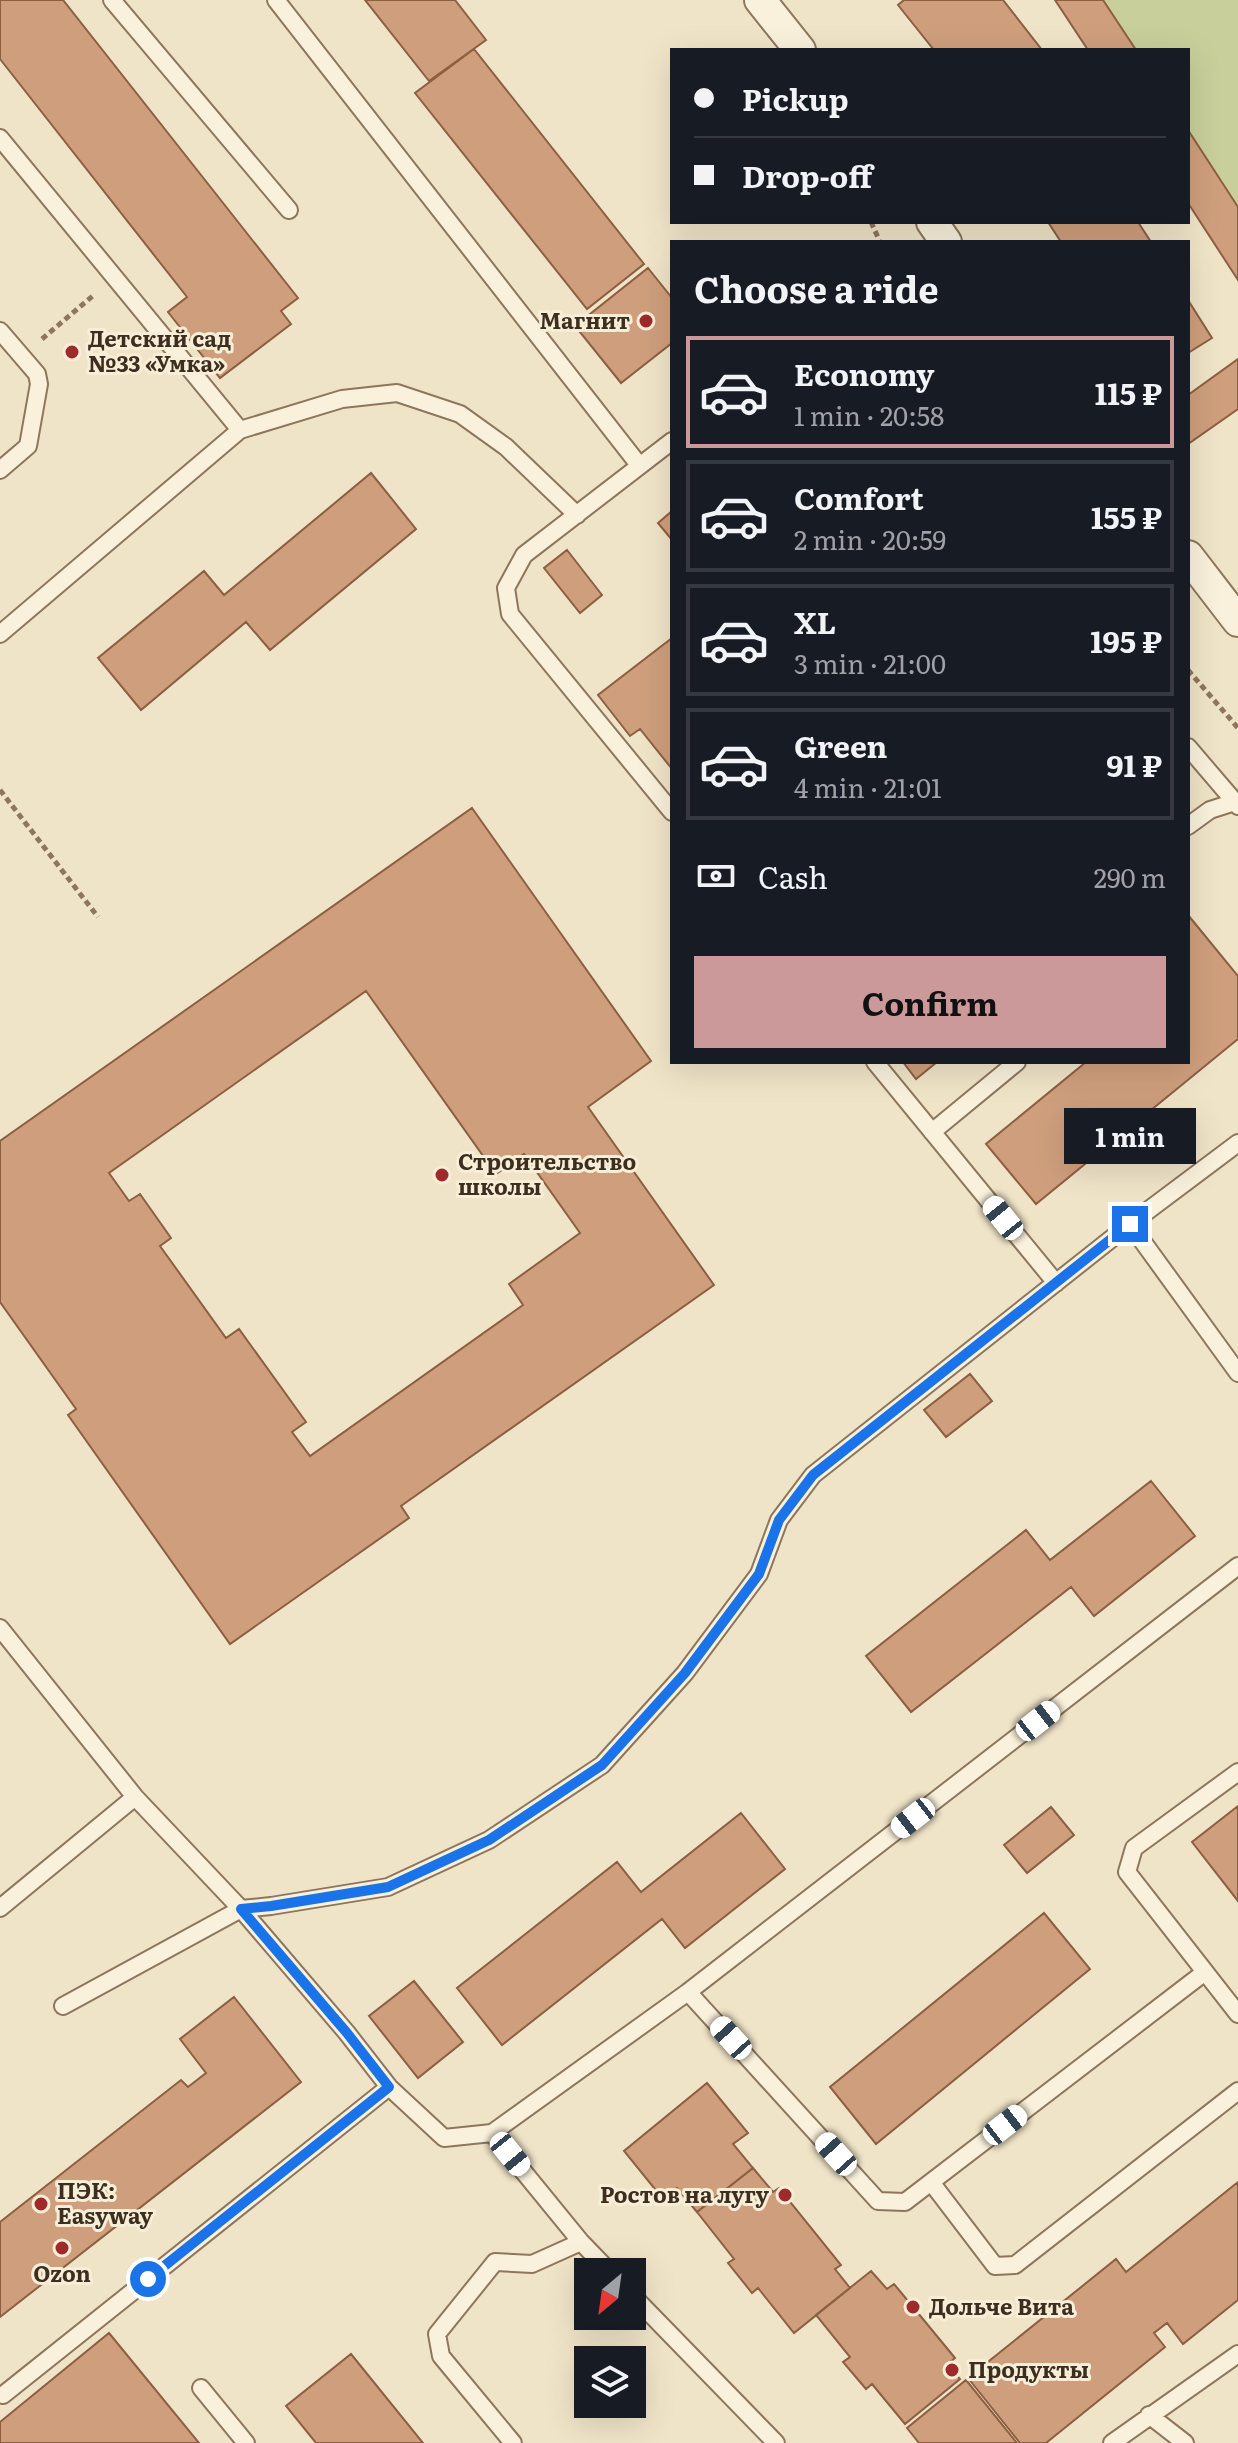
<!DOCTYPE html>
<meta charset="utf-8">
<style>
body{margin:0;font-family:Literata,serif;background:#242831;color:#f1f3f6;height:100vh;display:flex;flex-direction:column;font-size:30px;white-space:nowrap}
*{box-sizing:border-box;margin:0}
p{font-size:26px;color:#9ea1a6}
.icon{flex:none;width:44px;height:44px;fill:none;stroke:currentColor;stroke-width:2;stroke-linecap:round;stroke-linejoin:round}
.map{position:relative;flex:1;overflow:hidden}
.details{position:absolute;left:670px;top:240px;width:520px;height:824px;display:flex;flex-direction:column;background:#171b24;border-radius:0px;box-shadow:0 8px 32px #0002}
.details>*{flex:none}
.guide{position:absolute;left:670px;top:48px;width:520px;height:176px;border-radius:0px;box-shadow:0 8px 32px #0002;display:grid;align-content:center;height:176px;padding:0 24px;background:#171b24}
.needle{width:52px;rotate:209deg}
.fabs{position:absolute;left:574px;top:2258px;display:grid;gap:16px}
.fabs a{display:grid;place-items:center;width:72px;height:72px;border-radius:0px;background:#171b24;box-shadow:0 8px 32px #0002;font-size:40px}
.end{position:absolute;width:36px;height:36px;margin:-18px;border:10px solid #1a73e8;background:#fff;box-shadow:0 0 0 4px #fff}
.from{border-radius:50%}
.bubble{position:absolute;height:56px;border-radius:0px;background:#171b24;box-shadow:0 8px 32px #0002;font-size:26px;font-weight:700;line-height:56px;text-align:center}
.car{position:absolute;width:24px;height:48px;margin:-24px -12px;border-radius:10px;box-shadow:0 0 6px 2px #0007;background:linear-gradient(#fff 24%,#345 0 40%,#fff 0 76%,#345 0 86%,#fff 0)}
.guide b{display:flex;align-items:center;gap:28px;height:76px;font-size:30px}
.guide b+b{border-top:2px solid #363941}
.guide i{width:20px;height:20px;background:#f1f3f6}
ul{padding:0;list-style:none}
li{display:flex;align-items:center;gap:24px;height:112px;margin:0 16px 12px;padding:0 8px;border:4px solid #363941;border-radius:0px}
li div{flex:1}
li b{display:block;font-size:30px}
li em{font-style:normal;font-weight:700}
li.selected{border-color:#cc999b}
li>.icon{width:72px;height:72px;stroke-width:1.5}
h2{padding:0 24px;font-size:36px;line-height:96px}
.pay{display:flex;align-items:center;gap:20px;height:88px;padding:0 24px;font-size:30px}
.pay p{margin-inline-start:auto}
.primary-button{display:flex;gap:16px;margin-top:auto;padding:16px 24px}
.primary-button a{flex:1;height:92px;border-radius:0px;background:#cc999b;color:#111;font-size:32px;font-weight:700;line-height:92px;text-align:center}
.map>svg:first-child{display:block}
.green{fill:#c9cf9b}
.building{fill:#cf9f7d;stroke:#8d5f41;stroke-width:2;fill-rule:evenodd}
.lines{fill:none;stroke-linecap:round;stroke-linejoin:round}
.lane-casing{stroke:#8d765c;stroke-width:20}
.street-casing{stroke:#8d765c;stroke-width:34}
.path{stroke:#8d765c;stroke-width:5;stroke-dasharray:6 4;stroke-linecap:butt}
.lane{stroke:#faf1dc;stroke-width:16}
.street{stroke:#faf1dc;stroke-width:30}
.route{stroke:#1a73e8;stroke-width:10}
.poi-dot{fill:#9e2a2b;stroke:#f7eed8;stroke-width:3}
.labels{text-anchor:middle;stroke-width:6;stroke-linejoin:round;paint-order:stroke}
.poi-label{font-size:22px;font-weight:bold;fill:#3d2e20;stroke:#f7eed8;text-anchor:start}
</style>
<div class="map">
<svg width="1238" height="2443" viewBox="0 0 1238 2443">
<rect width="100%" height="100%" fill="#f0e4c8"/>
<!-- green -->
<path class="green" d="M1071,0H1238V240L1188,166V50H1109Z"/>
<!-- building -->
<path class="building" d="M0,0H63L298,298L281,311L291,324L220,378L168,312L187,297L0,59Z
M365,0H455L486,40L429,81Z
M904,0H1003L1042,50H934L898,5Z
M1055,0H1103L1136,50H1088Z
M474,49L644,264L587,309L415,93Z
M1188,130L1238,207V280L1188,203Z
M1048,222H1138L1151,242H1061Z
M648,268L672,298V343L621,383L575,326Z
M1188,300L1212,338L1188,353Z
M1238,359V409L1188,444V395Z
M371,473L416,529L270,650L246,622L141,710L98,658L204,571L224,595Z
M672,511V540L658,523Z
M567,550L602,595L580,613L544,568Z
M672,638V769L640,729L630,736L598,695Z
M472,808L651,1061L588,1107L714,1285L401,1506L409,1518L230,1644L68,1415L76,1409L0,1302V1141ZM366,991L496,1174L524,1154L580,1233L509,1284L523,1305L310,1456L292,1432L306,1422L239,1329L226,1338L160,1246L171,1238L140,1194L129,1201L109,1173Z
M1188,915L1238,976V1039L1036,1204L986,1144L1086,1062H1188Z
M903,1062H937L916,1079Z
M970,1374L992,1401L946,1437L924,1410Z
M1151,1481L1195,1536L1094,1616L1071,1587L911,1712L866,1656L1026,1530L1050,1560Z
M1238,1806V1901L1192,1842Z
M1051,1807L1074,1835L1027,1873L1004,1845Z
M741,1813L785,1869L685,1948L662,1919L502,2045L457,1988L617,1862L641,1892Z
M1044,1913L1090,1969L876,2144L830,2087Z
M414,1981L463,2042L418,2078L369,2016Z
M234,1997L301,2082L0,2317V2222L181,2080L188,2087L206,2073L180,2039Z
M707,2083L748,2133L733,2144L753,2168L697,2212L677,2188L663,2199L624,2151Z
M753,2168L773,2192L779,2188L841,2265L835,2269L850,2288L794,2333L758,2288L752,2293L728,2263L734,2259L697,2212Z
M1238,2182V2300L1183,2344L1167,2323L1154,2333L1165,2347L1046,2443H1020L968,2378L1116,2259L1126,2272Z
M871,2271L887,2289L894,2284L913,2307L955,2358L948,2364L960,2379L905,2424L872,2384L866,2389L843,2362L850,2357L816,2315Z
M109,2333L199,2443H0V2422Z
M351,2354L423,2443H316L286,2406Z
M966,2380L1017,2443H919L907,2428Z"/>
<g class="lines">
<defs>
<path id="lane" d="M112,0L289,210
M276,0L639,465
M0,138L240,430L342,399L397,393L460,414L506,447L577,515
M0,331L37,374L39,384L28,446L0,470
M672,441L524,555L506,588L510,614L672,812
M0,634L240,430
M1188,747L1235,802
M1188,826L1210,810L1235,802L1238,806
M875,1062L1056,1283
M932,1132L1017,1062
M1130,1224L1238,1373
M0,1628L135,1797L241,1909L347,2033L389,2087L444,2138L492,2133L688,1992L1238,1566
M1238,1772L1134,1848L1127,1872L1238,2014
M0,1908L135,1797
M688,1992L878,2201L905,2202L1205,1972
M63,2006L241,1909L271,1906L388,1887L489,1840L602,1765L685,1673L759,1574L779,1520L813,1475L1130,1224L1238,1143
M492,2133L581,2242L610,2272
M931,2182L995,2266L1015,2265L1238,2091
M632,2295L776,2443
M201,2388L246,2443
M3,2395L389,2087
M1149,2415L1185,2443
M513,2443L441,2356L437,2334L495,2262L532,2264L581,2242
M1112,2443L1238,2354"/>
<path id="street" d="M760,0L800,50
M932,222L946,242
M1188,556L1238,621"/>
</defs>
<!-- lane casing -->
<use href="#lane" class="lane-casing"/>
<!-- street casing -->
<use href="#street" class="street-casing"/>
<!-- path -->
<path class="path" d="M871,222L880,242
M42,339L95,294
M1188,670L1238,728
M0,790L98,917"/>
<!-- lane -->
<use href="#lane" class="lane"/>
<!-- street -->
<use href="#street" class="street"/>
</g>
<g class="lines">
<!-- route -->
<path class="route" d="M148,2279L389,2087L347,2033L241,1909L271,1906L388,1887L489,1840L602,1765L685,1673L759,1574L779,1520L813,1475L1130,1224"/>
</g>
<!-- markers -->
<g class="poi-dot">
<circle cx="646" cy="321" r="8"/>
<circle cx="72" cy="352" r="8"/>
<circle cx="442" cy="1175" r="8"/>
<circle cx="785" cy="2195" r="8"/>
<circle cx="41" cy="2204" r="8"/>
<circle cx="62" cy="2248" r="8"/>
<circle cx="913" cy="2307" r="8"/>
<circle cx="952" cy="2370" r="8"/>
</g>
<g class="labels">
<!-- poi labels -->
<g class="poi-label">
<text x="630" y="329" text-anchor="end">Магнит</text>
<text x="88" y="347">Детский сад<tspan x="88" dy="25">№33 «Умка»</tspan></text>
<text x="458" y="1170">Строительство<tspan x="458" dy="25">школы</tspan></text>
<text x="57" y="2199">ПЭК:<tspan x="57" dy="25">Easyway</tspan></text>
<text x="769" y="2203" text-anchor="end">Ростов на лугу</text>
<text x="62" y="2282" text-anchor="middle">Ozon</text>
<text x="929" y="2315">Дольче Вита</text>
<text x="968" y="2378">Продукты</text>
</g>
</g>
</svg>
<div class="fabs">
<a><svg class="needle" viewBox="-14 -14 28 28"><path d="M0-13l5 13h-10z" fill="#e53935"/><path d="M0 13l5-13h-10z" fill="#9ea1a6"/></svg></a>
<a><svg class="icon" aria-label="layers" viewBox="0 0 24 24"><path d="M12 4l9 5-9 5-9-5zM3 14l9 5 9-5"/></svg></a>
</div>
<i class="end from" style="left:148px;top:2279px"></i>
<i class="end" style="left:1130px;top:1224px"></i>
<div class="bubble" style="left:1064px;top:1108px;width:132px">1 min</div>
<i class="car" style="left:1003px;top:1218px;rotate:321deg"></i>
<i class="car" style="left:1038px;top:1721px;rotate:52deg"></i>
<i class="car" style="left:913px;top:1818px;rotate:232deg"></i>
<i class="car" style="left:731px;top:2038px;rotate:318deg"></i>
<i class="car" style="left:1005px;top:2125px;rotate:52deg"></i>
<i class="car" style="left:510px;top:2154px;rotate:141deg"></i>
<i class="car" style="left:836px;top:2154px;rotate:318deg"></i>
<div class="guide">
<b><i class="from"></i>Pickup</b>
<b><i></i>Drop-off</b>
</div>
<section class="details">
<h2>Choose a ride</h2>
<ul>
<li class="selected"><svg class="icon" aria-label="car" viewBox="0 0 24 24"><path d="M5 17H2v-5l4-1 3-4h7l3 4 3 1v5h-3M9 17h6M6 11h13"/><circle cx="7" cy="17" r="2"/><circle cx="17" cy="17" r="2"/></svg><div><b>Economy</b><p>1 min · 20:58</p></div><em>115 ₽</em></li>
<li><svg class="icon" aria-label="car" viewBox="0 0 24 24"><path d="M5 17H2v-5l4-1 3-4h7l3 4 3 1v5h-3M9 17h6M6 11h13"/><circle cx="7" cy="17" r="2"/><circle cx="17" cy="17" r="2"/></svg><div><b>Comfort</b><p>2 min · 20:59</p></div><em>155 ₽</em></li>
<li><svg class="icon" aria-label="car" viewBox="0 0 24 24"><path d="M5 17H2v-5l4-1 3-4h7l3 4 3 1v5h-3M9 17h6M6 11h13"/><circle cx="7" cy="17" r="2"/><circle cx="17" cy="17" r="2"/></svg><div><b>XL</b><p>3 min · 21:00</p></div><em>195 ₽</em></li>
<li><svg class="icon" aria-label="car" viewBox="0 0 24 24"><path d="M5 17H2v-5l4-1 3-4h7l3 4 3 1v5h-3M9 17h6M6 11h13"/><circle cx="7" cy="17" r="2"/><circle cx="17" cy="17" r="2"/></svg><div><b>Green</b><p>4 min · 21:01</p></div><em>91 ₽</em></li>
</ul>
<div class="pay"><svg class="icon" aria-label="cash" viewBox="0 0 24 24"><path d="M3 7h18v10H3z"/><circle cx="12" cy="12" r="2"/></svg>Cash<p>290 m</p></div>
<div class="primary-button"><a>Confirm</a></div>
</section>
</div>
